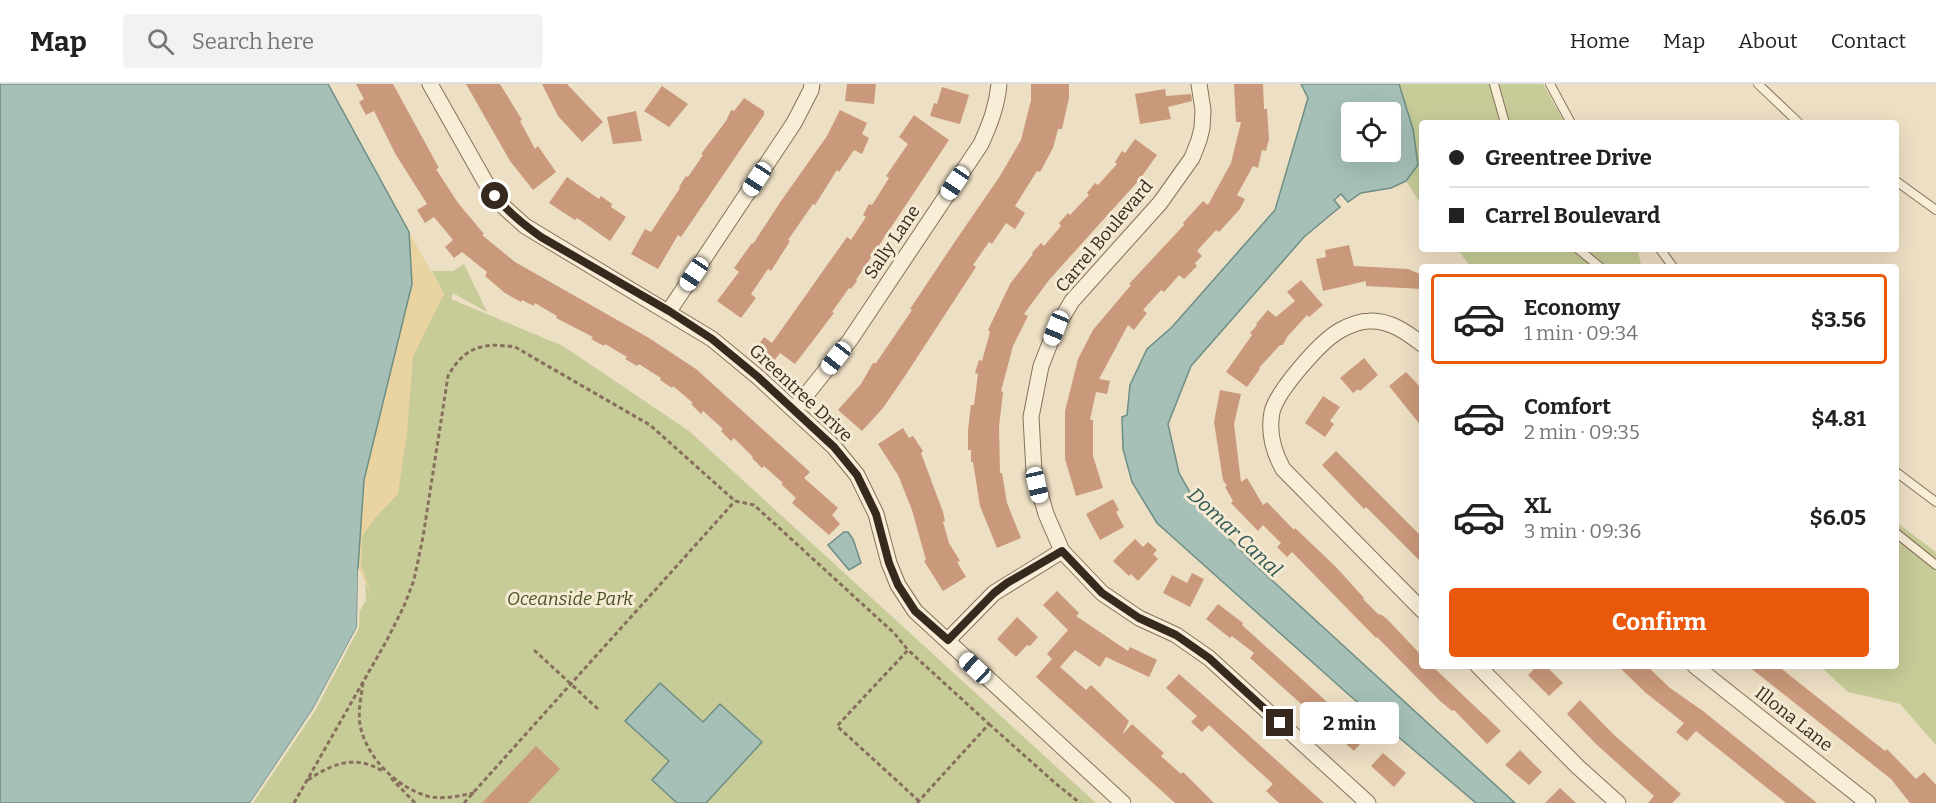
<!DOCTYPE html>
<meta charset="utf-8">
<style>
body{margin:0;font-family:Bitter,serif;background:#f2f2f2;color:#222;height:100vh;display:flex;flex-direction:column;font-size:22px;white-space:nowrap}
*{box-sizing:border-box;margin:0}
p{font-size:20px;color:#767676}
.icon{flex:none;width:33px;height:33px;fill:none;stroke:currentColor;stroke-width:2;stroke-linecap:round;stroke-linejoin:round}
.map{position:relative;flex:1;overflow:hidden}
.panel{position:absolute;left:1419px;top:180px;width:480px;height:405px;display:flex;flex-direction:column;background:#fff;border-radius:6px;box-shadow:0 6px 24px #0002}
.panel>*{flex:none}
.guide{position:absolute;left:1419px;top:36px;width:480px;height:132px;border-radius:6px;box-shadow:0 6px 24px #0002;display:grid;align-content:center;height:132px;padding:0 30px;background:#fff}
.controls{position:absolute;left:1341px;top:18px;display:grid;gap:12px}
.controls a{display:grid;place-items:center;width:60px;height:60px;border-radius:6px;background:#fff;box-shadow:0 6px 24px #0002;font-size:30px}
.end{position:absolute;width:27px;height:27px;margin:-14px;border:8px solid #37291e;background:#fff;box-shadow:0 0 0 3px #fff}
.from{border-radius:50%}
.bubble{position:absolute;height:42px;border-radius:6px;background:#fff;box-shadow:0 6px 24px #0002;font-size:20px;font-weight:700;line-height:42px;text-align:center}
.car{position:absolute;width:18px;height:36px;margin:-18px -9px;border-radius:8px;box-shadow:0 0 4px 2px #0007;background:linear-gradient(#fff 24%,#345 0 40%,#fff 0 76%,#345 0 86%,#fff 0)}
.guide b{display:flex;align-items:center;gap:21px;height:57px;font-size:22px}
.guide b+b{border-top:2px solid #e0e0e0}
.guide i{width:15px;height:15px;background:#222}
ul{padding:10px 0 0;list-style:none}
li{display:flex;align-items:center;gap:18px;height:90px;margin:0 12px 9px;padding:0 18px;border:3px solid transparent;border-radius:6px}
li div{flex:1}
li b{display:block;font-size:22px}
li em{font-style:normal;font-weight:700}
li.on{border-color:#ea580c}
li>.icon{width:54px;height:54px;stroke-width:1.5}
.cta{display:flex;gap:12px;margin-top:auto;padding:12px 30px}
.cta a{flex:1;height:69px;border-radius:6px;background:#ea580c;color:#fff;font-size:24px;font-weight:700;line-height:69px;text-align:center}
header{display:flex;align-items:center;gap:36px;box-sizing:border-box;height:84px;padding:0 30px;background:#fff;border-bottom:2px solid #e0e0e0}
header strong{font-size:28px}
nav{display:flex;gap:33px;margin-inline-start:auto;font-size:21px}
.search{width:420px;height:54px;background:#f2f2f2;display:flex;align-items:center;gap:15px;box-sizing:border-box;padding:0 21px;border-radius:6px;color:#767676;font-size:22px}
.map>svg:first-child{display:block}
.green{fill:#c7cb98}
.sand{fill:#e8d3a1}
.water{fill:#a6c0b7;stroke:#6d8e84;stroke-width:1.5;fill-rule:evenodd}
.pier{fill:#eddfc4}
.building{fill:#ca987a}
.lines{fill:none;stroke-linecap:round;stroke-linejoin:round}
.service-casing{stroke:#87705b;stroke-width:10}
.minor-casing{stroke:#87705b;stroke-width:17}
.path{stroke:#87705b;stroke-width:3;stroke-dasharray:4.5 3;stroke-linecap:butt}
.service{stroke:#f8edd7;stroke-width:8}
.minor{stroke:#f8edd7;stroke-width:15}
.route{stroke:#37291e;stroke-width:8}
.labels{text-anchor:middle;stroke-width:6;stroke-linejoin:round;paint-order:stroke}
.street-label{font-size:18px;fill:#37291e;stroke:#f5ead3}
.park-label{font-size:18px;font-style:italic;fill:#4a5325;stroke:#f5ead3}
.water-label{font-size:20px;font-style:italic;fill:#2e5752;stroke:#f5ead3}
</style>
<header>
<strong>Map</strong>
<div class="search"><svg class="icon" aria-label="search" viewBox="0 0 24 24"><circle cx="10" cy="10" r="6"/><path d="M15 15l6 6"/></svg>Search here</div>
<nav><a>Home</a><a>Map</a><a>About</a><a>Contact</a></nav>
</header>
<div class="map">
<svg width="1936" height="719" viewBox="0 0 1936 719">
<rect width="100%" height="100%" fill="#eddfc4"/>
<!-- green -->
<path class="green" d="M1399,0H1543L1565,39H1422V122L1406,97L1418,81L1413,45Z
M1457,165H1637L1642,183H1471Z
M464,180L487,228L453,209L451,215L563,262L689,347L1096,719H248L366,516L365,493L361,482L362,452L412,200L443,212L444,210L432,187H453Z
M1896,438L1936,468V661L1900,620L1848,608L1820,582H1896Z"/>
<!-- sand -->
<path class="sand" d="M409,148L444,210L413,273L407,350L398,410L376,433L362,452L361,482L373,514L358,484L364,396L412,200Z"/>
<!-- water -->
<path class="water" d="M0,0H328L409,148L412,200L364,396L358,484L357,543L313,625L250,719H0Z
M1301,0H1399L1413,45L1418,81L1406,97L1391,104L1361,109L1348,118L1341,110L1334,116L1340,123L1304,153L1191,282L1168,340L1179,389L1199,424L1252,478L1515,719H1476L1348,610L1157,439L1132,398L1123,365L1122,333L1127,331L1130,301L1147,265L1172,243L1275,126L1308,14ZM1390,28V68H1352V28Z
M844,448H848L853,455L861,479L849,486L828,461Z
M660,599L703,638L720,620L762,658L706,719H677L652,696L669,677L625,637Z"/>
<!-- pier -->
<path class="pier" d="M358,484L361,490L359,544L315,627L253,719H250L313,625L357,543Z"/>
<!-- building -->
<path class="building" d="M356,0H393L439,84L436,85L458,119L484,150L482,151L515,178L649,254L696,285L810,388L804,394L838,424L832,431L840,440L829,451L792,419L796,414L781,400L783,399L764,382L762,384L752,374L753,373L734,354L731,357L721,347L723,345L703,327L701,330L691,320L693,319L673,302L672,304L660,296L661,294L639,280L637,282L625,275L627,273L605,260L604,262L591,255L593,253L556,234L557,232L535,219L534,222L522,216L521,218L505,209L485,192L487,188L462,168L454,174L445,163L453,156L434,133L425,139L417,126L427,120L396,71L374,27L366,31L359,18L364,15Z
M466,0H500L522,36L520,37L535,65L538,62L556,88L533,106L510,77Z
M542,0H567L603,38L582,58L558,32Z
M847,0H876L874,20L845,17Z
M1031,0H1069V14L1062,45H1058L1053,64L1040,88L1037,87L1015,122L1025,129L1015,145L1006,139L992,160L989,158L973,181L976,183L907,289L883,324L862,347L838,326L861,300L873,279H876L912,226L910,225L956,156L1000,92L1021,56L1031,16Z
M1234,0H1263L1264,25H1267L1269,55L1266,67L1262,66L1258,84L1253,82L1237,111L1245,115L1240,125L1219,148L1216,146L1197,167L1202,172L1195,179L1197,182L1184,195L1179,191L1164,208L1161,206L1143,226L1147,229L1134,246L1128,241L1099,295L1110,297L1107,310L1096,308L1090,336H1093V372L1103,404L1076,412L1065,375V327L1078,275L1093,246L1131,201L1129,200L1184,141L1183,139L1203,117L1208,121L1231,79L1241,38H1236Z
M662,2L688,20L669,43L644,27Z
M942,3L969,11L960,40L930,32L934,19L937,20Z
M1165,5L1166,12L1191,10L1192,17L1168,23L1171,35L1140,40L1135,10Z
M744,14L764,27V31L681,153L678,151L658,185L631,170L645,145L651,148L680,104L679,103L686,92L688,93L703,71L701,70L726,37L731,26L734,27Z
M840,26L867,39L862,50L869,54L862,70L854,66L839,88L837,86L815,121L813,120L788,156L790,157L771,187L768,185L751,210L756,214L741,234L717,217L739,188L734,184L752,159L753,160L781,117L827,52Z
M636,27L642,57L613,60L607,33Z
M914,31L949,56L856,196L857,197L851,205L849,204L832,228L834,229L795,280L780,269L773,278L756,265L764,253L772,259L847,153L851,156L866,133L863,131L869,120L872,121L889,94L886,92L908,60L899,53Z
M1135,55L1157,71L1140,95L1049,196L1024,230L1028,232L1013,262L1001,307L1003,308L999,343L1000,389H1002L1007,419L1021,454L997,464L980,422L973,378H971V366H968V347L971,321H974L978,290L975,289L979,276L982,277L990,248L988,246L1010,200L1033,170L1032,169L1041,159L1044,162L1061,142L1059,139L1068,129L1070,131L1089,111L1087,109L1095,99L1098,101L1117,80L1115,78L1122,67L1125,69Z
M567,93L599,115L601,112L612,120L611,123L626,133L610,157L577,134L575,136L549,119Z
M1349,161L1354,182L1408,185L1422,191V205L1366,202V197L1323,207L1316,175L1326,173L1325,166Z
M1301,196L1323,221L1309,233L1307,231L1287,253L1283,261H1280L1259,284L1260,285L1247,303L1226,288L1252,251L1250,249L1257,241L1256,240L1268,226L1276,233L1295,217L1287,208Z
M1364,274L1378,291L1360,307L1358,305L1353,309L1340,294Z
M1406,288L1422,305V343L1389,302Z
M1220,306L1241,310L1234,340L1241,398L1247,394L1263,421L1267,418L1294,446L1295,444L1336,483L1364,514L1363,515L1379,531L1380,530L1387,535L1422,572V582H1432L1501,647L1487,660L1454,626L1452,627L1439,616L1377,553L1376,554L1292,468L1287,473L1277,463L1281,459L1263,441L1258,447L1231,419L1233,417L1225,403L1227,402L1223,396L1214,338Z
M1323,312L1340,323L1330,337L1334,340L1325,353L1305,339Z
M903,344L909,354L913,352L923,367L921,369L943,428L945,437L943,438L949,459L960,477L957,478L966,493L943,507L924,477L926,476L912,426L898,391L878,360Z
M1336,367L1422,453V479L1366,423L1364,425L1322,381Z
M1113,415L1119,426L1116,428L1124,443L1100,456L1086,430Z
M1135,455L1143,463L1148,458L1157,466L1153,470L1158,475L1138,497L1131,490L1129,492L1113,477Z
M1192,489L1204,495L1190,523L1163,509L1172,491L1187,499Z
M1057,507L1079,529L1076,532L1128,567L1130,563L1157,576L1149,593L1106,573L1100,583L1075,566L1060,583L1086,606L1091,601L1129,637L1122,651L1132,640L1164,669L1161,672L1181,690L1183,688L1214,719H1175L1036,593L1052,575L1047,570L1068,546L1043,521Z
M1218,520L1243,539L1242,541L1348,637L1353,630L1362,638L1359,642L1364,646L1362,649L1366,653L1354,667L1250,574L1254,569L1232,552L1230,554L1206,535Z
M1017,533L1038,553L1030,562L1027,561L1016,573L997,555Z
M1537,582H1546L1563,599L1549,612L1528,591Z
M1618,582H1647L1670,604L1703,627L1817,719H1786L1696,647L1687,657L1676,648L1684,639L1646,609Z
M1748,582H1778L1885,667L1887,665L1916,695L1924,688L1936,701V719H1910L1891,695Z
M1179,590L1244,647L1324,719H1279L1266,707L1273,700L1241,671L1209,641L1202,648L1191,638L1197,632L1166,604Z
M1580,616L1614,651L1681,710L1672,719H1648L1654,712L1596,660L1567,630Z
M536,662L560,685L528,719H482Z
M1520,666L1542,688L1529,701L1505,681Z
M1383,669L1406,689L1394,703L1371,682Z
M1560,704L1576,719H1545Z"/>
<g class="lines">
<defs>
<path id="service" d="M1494,0L1505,39
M1550,0L1571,39
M1758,0L1799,39
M1896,97L1936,126
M1578,165L1600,183
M1660,165L1673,183
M1896,388L1936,418
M1896,449L1936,481"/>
<path id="minor" d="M430,0L487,101L504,123L525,142L712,255L758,293L834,363L857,391L876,430L889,479L898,501L915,527L1123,719
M1199,0L1203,26L1202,44L1199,56L1192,74L1160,119L1072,217L1056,244L1041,282L1031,333L1034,388L1046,430L1062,467L1102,509L1139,534L1176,551L1209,574L1368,719
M669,227L794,39L811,6L812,0
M1422,260C1406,248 1390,236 1369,237C1358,237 1348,242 1339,247C1320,258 1277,307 1272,328C1268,349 1273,367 1283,385L1422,526
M794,326L850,256L981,60C990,40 997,22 999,0
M948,556L994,509L1062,467
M1478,582L1578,683L1618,719
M1695,582L1868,719"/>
</defs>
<!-- service casing -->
<use href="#service" class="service-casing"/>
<!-- minor casing -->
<use href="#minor" class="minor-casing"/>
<!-- path -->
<path class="path" d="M534,566L598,625
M363,599C361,614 357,630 361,645C369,676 397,703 427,712C443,716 458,712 474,709
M989,640L1055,699L1080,719
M391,694L415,719
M308,696C333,679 356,670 384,688
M294,719L387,556L404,522L414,496L423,453L448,292C464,263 483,258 515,263L650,341L735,417L754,421L894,549L908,566
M464,719L735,417
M917,719L989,640L908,566L837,642L919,717"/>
<!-- service -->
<use href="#service" class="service"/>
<!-- minor -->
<use href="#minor" class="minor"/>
</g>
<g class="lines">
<!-- route -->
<path class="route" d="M495,112C508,128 524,141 541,153L669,227L712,255L758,293L834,363L857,391L876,430L889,479L898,501L915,527L948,556L994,509L1007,499L1062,467L1102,509L1139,534L1176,551L1209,574L1280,639"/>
</g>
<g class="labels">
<!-- street labels -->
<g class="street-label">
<text transform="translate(1104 152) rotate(-50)" y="6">Carrel Boulevard</text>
<text transform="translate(892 158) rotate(-56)" y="6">Sally Lane</text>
<text transform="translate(801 309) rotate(43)" y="6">Greentree Drive</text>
<text transform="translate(1794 635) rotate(38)" y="6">Illona Lane</text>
</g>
<!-- park labels -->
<g class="park-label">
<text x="570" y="521">Oceanside Park</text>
</g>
<!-- water labels -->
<g class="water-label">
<text transform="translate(1235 448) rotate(43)" y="7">Domar Canal</text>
</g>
</g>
</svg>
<div class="controls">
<a><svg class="icon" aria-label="locate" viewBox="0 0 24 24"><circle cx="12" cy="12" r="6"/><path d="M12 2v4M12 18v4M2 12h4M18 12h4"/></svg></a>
</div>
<i class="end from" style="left:495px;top:112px"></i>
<i class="end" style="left:1280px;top:639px"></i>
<div class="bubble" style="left:1300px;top:618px;width:99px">2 min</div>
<i class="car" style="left:757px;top:95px;rotate:213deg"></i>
<i class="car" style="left:955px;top:99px;rotate:214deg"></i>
<i class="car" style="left:694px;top:190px;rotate:214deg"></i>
<i class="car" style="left:1056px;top:244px;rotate:202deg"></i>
<i class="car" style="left:836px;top:274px;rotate:218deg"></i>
<i class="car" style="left:1037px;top:401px;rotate:167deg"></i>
<i class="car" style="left:975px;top:584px;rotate:313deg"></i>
<div class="guide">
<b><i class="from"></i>Greentree Drive</b>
<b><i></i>Carrel Boulevard</b>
</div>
<section class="panel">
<ul>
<li class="on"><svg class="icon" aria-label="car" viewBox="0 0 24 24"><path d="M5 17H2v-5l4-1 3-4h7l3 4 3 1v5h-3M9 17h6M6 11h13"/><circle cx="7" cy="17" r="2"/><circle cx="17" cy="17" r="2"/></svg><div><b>Economy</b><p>1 min · 09:34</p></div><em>$3.56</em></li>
<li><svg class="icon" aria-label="car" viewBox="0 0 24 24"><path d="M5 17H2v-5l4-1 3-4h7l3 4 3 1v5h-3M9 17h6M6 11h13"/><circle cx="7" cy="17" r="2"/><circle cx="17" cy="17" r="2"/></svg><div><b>Comfort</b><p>2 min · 09:35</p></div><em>$4.81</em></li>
<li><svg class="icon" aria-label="car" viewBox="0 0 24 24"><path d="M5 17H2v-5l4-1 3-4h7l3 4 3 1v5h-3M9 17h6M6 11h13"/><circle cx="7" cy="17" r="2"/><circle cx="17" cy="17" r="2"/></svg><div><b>XL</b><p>3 min · 09:36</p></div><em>$6.05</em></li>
</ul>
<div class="cta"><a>Confirm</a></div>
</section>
</div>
